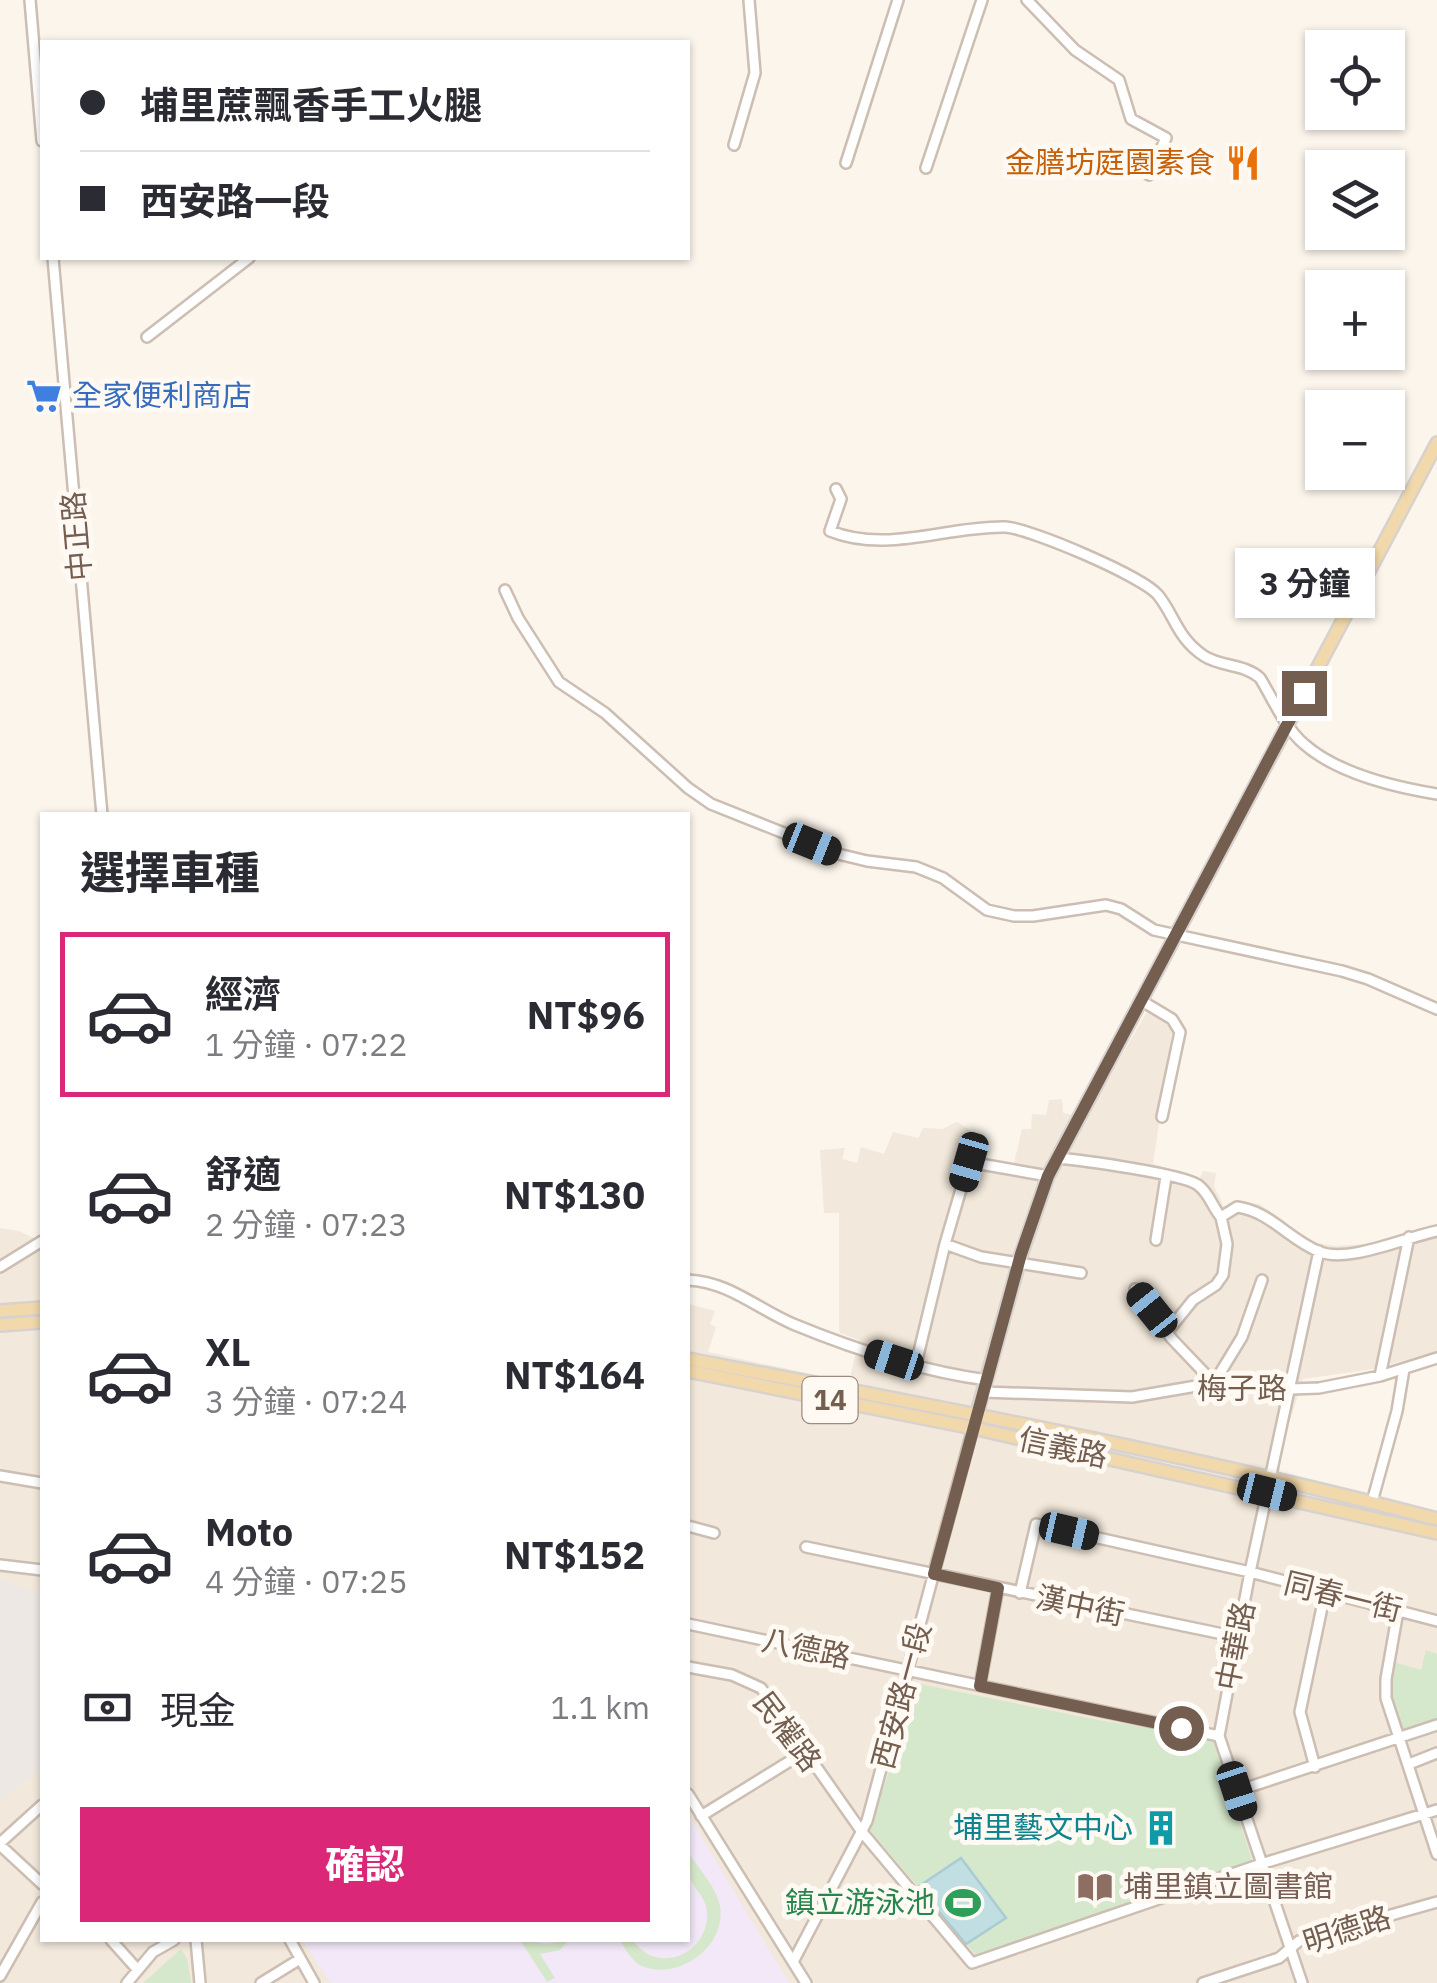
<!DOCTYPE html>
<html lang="zh-TW">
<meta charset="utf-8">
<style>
body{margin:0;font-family:"IBM Plex Sans","Noto Sans TC",sans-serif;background:#f2f2f3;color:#2b2b33;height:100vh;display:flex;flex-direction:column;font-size:38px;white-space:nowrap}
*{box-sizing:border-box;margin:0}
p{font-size:32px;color:#7c7c81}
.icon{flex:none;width:55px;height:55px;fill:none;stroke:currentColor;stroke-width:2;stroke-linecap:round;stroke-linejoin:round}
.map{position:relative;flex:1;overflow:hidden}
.panel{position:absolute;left:40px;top:812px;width:650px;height:1130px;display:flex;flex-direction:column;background:#fff;border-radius:0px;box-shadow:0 2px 8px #0004}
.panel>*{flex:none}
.top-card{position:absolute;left:40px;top:40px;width:650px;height:220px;border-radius:0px;box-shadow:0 2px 8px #0004;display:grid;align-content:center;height:220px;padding:0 40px;background:#fff}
.fabs{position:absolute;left:1305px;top:30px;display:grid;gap:20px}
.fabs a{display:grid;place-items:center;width:100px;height:100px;border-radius:0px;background:#fff;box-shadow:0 2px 8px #0004;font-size:50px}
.end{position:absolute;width:45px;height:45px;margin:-22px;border:12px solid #745e50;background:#fff;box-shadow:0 0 0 5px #fff}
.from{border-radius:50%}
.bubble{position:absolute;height:70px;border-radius:0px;background:#fff;box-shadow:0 2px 8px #0004;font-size:32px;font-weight:700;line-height:70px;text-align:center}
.car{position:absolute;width:30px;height:60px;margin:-30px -15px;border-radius:12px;box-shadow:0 0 8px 2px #0007;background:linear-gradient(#222 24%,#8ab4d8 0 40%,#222 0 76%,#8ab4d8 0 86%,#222 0)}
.top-card b{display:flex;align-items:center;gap:35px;height:95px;font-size:38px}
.top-card b+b{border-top:2px solid #e1e1e2}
.top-card i{width:25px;height:25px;background:#2b2b33}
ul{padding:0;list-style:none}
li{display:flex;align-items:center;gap:30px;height:165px;margin:0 20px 15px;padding:0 20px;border:5px solid transparent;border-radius:0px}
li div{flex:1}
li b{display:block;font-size:38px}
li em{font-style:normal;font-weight:700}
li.current{border-color:#db2777}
li>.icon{width:90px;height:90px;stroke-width:1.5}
h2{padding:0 40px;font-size:45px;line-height:120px}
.pay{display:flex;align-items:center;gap:25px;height:110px;padding:0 40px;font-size:38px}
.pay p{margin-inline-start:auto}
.cta{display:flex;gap:20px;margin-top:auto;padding:20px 40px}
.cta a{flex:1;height:115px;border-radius:0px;background:#db2777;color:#fff;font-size:40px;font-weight:700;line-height:115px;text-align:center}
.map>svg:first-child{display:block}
.residential{fill:#f2e8db}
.industrial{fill:#ede8e4}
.education{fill:#f2e8f8}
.green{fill:#d6e8cb}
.water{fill:#c1dee3;stroke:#a9ccd4;stroke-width:2.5}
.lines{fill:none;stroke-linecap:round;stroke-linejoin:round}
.minor-casing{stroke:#ccbeb2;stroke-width:14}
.major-casing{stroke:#d8d2ce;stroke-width:16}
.minor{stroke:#fff;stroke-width:9}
.major{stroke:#f2d9ab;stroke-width:11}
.route{stroke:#745e50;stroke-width:12}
.labels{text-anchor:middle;stroke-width:10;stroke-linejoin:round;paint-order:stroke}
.shield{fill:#fef9f2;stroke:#9d8c81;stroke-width:2.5}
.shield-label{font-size:28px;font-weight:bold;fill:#745e50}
.food-label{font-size:30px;fill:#c56008;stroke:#fef9f2;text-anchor:end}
.shop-label{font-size:30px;fill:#366cbe;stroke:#fef9f2;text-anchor:start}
.street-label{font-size:30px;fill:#745e50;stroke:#fef9f2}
.culture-label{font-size:30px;fill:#0d838f;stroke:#fef9f2;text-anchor:end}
.education-label{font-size:30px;fill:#785e54;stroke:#fef9f2;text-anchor:start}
.leisure-label{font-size:30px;fill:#27864d;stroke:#fef9f2;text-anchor:end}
</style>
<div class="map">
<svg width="1437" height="1983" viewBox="0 0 1437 1983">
<rect width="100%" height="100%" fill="#fbf5ec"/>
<!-- residential -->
<path class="residential" d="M1147,1012L1173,1025L1153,1164L1200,1178L1203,1171L1216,1173L1214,1186L1225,1209L1236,1202L1260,1204L1311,1242L1335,1246L1382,1243L1437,1228V1351L1373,1369L1303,1379L1274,1471L1437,1511V1983H0V1228L19,1231L38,1240L42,1236V1940H688V1304L715,1311L710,1324L716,1327L708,1352L849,1382L859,1340L840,1333L839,1329V1213H824L820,1150L845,1148L842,1159L857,1163L861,1147L884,1154L893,1132L918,1138L923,1128L942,1129L957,1122L971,1131L980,1151L979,1162L1013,1168L1022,1129H1031L1032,1114L1046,1115L1049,1100L1062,1099L1063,1113L1085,1118Z"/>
<!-- industrial -->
<path class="industrial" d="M0,1578L42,1596V1768L0,1801Z"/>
<!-- education -->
<path class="education" d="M688,1814L789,1983H330L302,1940H688Z"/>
<!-- green -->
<path class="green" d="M1426,1650L1437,1654V1719L1401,1730L1386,1695L1393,1662L1421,1670Z
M915,1683L1098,1720L1213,1738L1252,1860L976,1955L869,1829L906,1723Z
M688,1852C698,1868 716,1886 720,1906C727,1947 677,1983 639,1965C631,1959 625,1949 620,1940H633C655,1974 704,1957 707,1918C709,1899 695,1892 689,1876C686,1869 688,1859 688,1852Z
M520,1940L547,1944L569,1940L560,1950L540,1954L555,1978L547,1982Z
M181,1949L187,1959L191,1983H143Z"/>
<!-- water -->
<path class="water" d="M961,1858L1006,1918L966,1944L918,1887Z"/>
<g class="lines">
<defs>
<path id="minor" d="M30,0L42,141
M1027,0L1075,50L1119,80L1131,119L1166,138L1149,175
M734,145L755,73L749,0
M846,163L898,0
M926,168L982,0
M53,258L102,815
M147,337L249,258
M836,489L841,499L830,531C888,554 945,526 1005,527C1029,528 1142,576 1158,595C1175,616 1177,638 1204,656C1221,667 1245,664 1260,678C1273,699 1285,728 1304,744C1338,774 1394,787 1437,794
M505,590L518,618L559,682L605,713L688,788L711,804L834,853L867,861L916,867L943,878L987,910L1014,916H1033L1106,905L1121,909L1154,930L1342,971L1368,979L1437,1009
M1142,1001L1172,1019L1180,1032L1162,1117
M1057,1158C1081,1160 1183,1174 1198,1185C1210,1194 1212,1207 1221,1217L1237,1207C1270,1211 1289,1240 1320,1252C1350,1263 1406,1237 1437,1231
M1156,1240L1166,1177
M945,1244L981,1257L1081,1273
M0,1267L42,1241
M688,1280C729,1282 756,1308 793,1324C856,1350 920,1371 987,1380
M1135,1289L1172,1339L1214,1383L1242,1337L1262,1280
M1168,1331L1193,1300L1216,1285L1223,1275L1227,1244L1221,1217
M915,1368L945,1244L969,1162L1048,1176
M1380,1376L1409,1237
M984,1392L1132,1397L1214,1383L1291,1389L1319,1388L1380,1376L1437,1358
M0,1476L42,1483
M1372,1502L1397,1411L1404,1369
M688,1526L714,1533
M806,1547L1237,1637
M0,1565L42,1570
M1020,1593L1036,1524L1250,1572L1437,1621
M1398,1611L1386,1679V1698L1437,1854
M688,1624L1219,1736
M688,1667L732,1675L761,1688L862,1832L972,1963L1261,1864L1437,1810
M980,1685L998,1588
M1409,1764L1437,1753
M1315,1767L1300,1712L1325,1593
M1237,1791L1437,1725
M688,1794L806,1983
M701,1816L803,1753
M0,1843L42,1805
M0,1845L42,1884
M111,1940L137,1969
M196,1940L200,1983
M290,1940L314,1983
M793,1962L867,1821L973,1428
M0,1976L42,1902
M127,1983L153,1952L174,1940
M261,1983L300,1959
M1203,1983L1279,1958L1299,1941L1437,1902
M1302,1983L1219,1736L1250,1572L1319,1251"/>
<path id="major" d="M0,1311L42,1308
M0,1325L42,1322
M688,1359C938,1407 1190,1454 1437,1519
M688,1371L973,1428L1437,1533
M973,1428L1021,1255L1048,1176L1437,443"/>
</defs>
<!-- minor casing -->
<use href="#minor" class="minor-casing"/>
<!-- major casing -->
<use href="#major" class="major-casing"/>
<!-- minor -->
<use href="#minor" class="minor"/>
<!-- major -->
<use href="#major" class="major"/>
</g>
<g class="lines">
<!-- route -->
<path class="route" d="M1181,1728L980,1686L998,1588L934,1574L1021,1254L1048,1176L1304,693"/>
</g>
<!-- icons -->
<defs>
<symbol id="restaurant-bare" viewBox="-9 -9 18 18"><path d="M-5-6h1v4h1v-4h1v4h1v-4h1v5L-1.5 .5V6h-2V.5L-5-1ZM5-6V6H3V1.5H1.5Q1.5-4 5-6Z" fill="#e8710a" stroke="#fef9f2" stroke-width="2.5" paint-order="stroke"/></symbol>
<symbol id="supermarket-bare" viewBox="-9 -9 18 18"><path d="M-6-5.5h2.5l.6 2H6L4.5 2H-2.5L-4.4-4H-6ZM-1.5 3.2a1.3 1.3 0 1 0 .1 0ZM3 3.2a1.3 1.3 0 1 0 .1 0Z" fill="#3f7fe0" stroke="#fef9f2" stroke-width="2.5" paint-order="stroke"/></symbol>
<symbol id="building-bare" viewBox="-9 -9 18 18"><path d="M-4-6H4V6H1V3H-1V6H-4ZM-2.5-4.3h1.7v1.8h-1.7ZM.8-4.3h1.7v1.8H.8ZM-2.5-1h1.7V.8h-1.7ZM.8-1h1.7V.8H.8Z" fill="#0f9aa8" stroke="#fef9f2" stroke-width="2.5" paint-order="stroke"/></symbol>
<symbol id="library-bare" viewBox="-9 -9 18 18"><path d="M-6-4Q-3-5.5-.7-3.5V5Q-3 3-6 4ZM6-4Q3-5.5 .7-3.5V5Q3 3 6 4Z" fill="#8d6e63" stroke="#fef9f2" stroke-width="2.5" paint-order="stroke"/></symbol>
<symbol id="stadium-bare" viewBox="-9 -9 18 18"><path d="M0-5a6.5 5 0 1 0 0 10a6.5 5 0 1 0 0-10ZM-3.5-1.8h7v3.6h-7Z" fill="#2e9e5b" stroke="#fef9f2" stroke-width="2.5" paint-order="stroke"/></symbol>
</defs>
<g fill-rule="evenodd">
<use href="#restaurant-bare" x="1218" y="138" width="50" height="50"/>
<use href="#supermarket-bare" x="19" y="371" width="50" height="50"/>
<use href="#building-bare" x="1136" y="1803" width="50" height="50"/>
<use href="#library-bare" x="1070" y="1862" width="50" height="50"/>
<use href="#stadium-bare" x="938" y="1878" width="50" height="50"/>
</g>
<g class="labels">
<!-- shield labels -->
<rect class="shield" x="802.5" y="1377" width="55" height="46" rx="8"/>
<g class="shield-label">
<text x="830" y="1410">14</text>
</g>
<!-- food labels -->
<g class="food-label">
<text x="1215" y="173">金膳坊庭園素食</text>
</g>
<!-- shop labels -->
<g class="shop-label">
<text x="72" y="406">全家便利商店</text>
</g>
<!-- street labels -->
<g class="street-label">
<text transform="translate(77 536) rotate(-95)" y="10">中正路</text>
<text x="1242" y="1399">梅子路</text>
<text transform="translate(1063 1448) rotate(12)" y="10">信義路</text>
<text transform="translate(1343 1597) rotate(14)" y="10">同春一街</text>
<text transform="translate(1080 1606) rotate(12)" y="10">漢中街</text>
<text transform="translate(1236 1646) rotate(-79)" y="10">中華路</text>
<text transform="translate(806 1649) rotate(12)" y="10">八德路</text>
<text transform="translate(902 1696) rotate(-75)" y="10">西安路一段</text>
<text transform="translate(787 1732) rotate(53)" y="10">民權路</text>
<text transform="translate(1347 1930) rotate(-18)" y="10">明德路</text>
</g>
<!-- culture labels -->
<g class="culture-label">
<text x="1133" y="1838">埔里藝文中心</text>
</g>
<!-- education labels -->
<g class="education-label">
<text x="1123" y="1897">埔里鎮立圖書館</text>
</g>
<!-- leisure labels -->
<g class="leisure-label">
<text x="935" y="1913">鎮立游泳池</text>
</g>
</g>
</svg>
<div class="fabs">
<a><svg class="icon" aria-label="locate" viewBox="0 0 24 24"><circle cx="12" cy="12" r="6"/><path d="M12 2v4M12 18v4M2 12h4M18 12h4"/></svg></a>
<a><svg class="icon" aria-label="layers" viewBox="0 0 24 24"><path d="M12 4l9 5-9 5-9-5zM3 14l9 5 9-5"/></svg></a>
<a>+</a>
<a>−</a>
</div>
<i class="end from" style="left:1181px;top:1728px"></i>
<i class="end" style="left:1304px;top:693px"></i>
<div class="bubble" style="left:1235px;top:548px;width:140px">3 分鐘</div>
<i class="car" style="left:812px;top:844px;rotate:112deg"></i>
<i class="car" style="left:969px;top:1162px;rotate:196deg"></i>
<i class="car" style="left:1152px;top:1310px;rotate:321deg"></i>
<i class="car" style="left:894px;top:1360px;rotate:288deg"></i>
<i class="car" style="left:1267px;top:1492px;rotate:104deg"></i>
<i class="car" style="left:1069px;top:1531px;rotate:103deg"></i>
<i class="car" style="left:1237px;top:1791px;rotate:162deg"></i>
<div class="top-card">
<b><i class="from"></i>埔里蔗飄香手工火腿</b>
<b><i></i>西安路一段</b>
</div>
<section class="panel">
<h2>選擇車種</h2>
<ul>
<li class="current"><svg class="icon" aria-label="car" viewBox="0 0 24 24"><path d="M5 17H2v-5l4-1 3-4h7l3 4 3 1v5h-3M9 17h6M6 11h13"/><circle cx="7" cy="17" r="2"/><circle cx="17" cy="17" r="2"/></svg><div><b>經濟</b><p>1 分鐘 · 07:22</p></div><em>NT$96</em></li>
<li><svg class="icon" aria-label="car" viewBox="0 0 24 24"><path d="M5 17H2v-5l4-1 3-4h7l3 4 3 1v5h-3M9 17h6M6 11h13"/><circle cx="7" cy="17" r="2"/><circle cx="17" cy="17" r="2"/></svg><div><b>舒適</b><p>2 分鐘 · 07:23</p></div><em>NT$130</em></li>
<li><svg class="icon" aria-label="car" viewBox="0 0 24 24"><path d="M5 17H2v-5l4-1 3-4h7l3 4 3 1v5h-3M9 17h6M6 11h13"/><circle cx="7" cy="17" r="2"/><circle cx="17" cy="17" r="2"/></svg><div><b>XL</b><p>3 分鐘 · 07:24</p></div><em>NT$164</em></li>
<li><svg class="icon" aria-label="car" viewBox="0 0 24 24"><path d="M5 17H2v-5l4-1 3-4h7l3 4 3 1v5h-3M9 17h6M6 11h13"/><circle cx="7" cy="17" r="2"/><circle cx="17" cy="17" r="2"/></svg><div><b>Moto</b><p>4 分鐘 · 07:25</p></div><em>NT$152</em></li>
</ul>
<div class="pay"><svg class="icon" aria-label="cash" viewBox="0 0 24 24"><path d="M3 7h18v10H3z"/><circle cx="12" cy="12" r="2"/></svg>現金<p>1.1 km</p></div>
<div class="cta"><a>確認</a></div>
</section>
</div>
